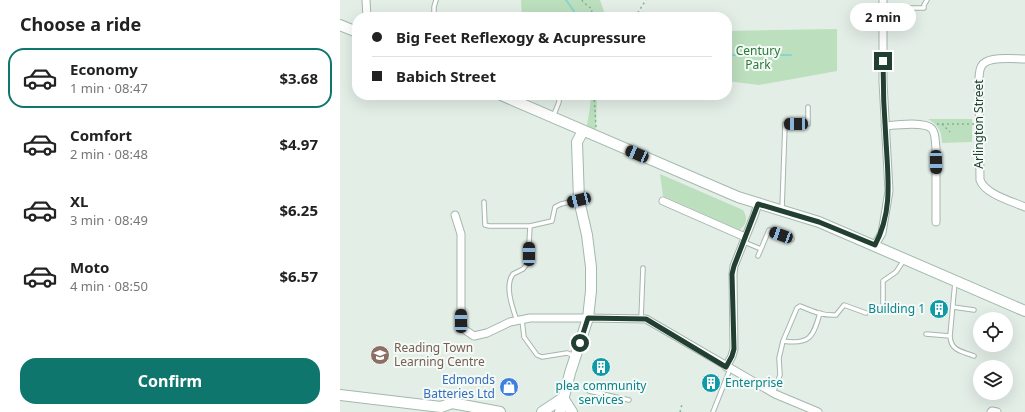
<!DOCTYPE html>
<meta charset="utf-8">
<style>
body{margin:0;font-family:"Noto Sans",sans-serif;background:#f6f6f6;color:#222;height:100vh;display:flex;flex-direction:column;font-size:15px;white-space:nowrap}
*{box-sizing:border-box;margin:0}
p{font-size:13px;color:#767676}
.icon{flex:none;width:22px;height:22px;fill:none;stroke:currentColor;stroke-width:2;stroke-linecap:round;stroke-linejoin:round}
.map{position:relative;flex:1;overflow:hidden}
.drawer{display:flex;flex-direction:column;background:#fff;width:340px}
.drawer>*{flex:none}
.guide{position:absolute;left:12px;top:12px;width:380px;height:88px;border-radius:16px;box-shadow:0 4px 16px #0002;display:grid;align-content:center;height:88px;padding:0 20px;background:#fff}
.buttons{position:absolute;left:633px;top:312px;display:grid;gap:8px}
.buttons a{display:grid;place-items:center;width:40px;height:40px;border-radius:50%;background:#fff;box-shadow:0 4px 16px #0002;font-size:20px}
.end{position:absolute;width:18px;height:18px;margin:-9px;border:5px solid #224031;background:#fff;box-shadow:0 0 0 2px #fff}
.from{border-radius:50%}
.bubble{position:absolute;height:28px;border-radius:14px;background:#fff;box-shadow:0 4px 16px #0002;font-size:13px;font-weight:700;line-height:28px;text-align:center}
.car{position:absolute;width:12px;height:24px;margin:-12px -6px;border-radius:5px;box-shadow:0 0 3px 1px #0007;background:linear-gradient(#222 24%,#8ab4d8 0 40%,#222 0 76%,#8ab4d8 0 86%,#222 0)}
.guide b{display:flex;align-items:center;gap:14px;height:38px;font-size:15px}
.guide b+b{border-top:1px solid #e0e0e0}
.guide i{width:10px;height:10px;background:#222}
ul{padding:0;list-style:none}
li{display:flex;align-items:center;gap:12px;height:60px;margin:0 8px 6px;padding:0 12px;border:2px solid transparent;border-radius:16px}
li div{flex:1}
li b{display:block;font-size:15px}
li em{font-style:normal;font-weight:700}
li.on{border-color:#0f766e}
li>.icon{width:36px;height:36px;stroke-width:1.5}
h2{padding:0 20px;font-size:18px;line-height:48px}
.primary-button{display:flex;gap:8px;margin-top:auto;padding:8px 20px}
.primary-button a{flex:1;height:46px;border-radius:16px;background:#0f766e;color:#fff;font-size:16px;font-weight:700;line-height:46px;text-align:center}
main{display:flex;flex:1;min-height:0}
.map>svg:first-child{display:block}
.green{fill:#bcdfbe}
.lines{fill:none;stroke-linecap:round;stroke-linejoin:round}
.stream{stroke:#8ad4cf;stroke-width:2}
.lane-casing{stroke:#a5b6ad;stroke-width:5.5}
.street-casing{stroke:#a5b6ad;stroke-width:9}
.secondary-casing{stroke:#a1baac;stroke-width:12}
.path{stroke:#83b299;stroke-width:1.5;stroke-dasharray:2 3;stroke-linecap:butt}
.lane{stroke:#fff;stroke-width:3.5}
.street{stroke:#fff;stroke-width:7}
.secondary{stroke:#fff;stroke-width:10}
.route{stroke:#224031;stroke-width:5}
.labels{text-anchor:middle;stroke-width:4;stroke-linejoin:round;paint-order:stroke}
.park-label{font-size:12px;fill:#2b7838;stroke:#f4faf6}
.street-label{font-size:12px;fill:#224031;stroke:#f4faf6}
.culture-label{font-size:12px;fill:#0d838f;stroke:#f4faf6;text-anchor:end}
.education-label{font-size:12px;fill:#785e54;stroke:#f4faf6;text-anchor:start}
.shop-label{font-size:12px;fill:#366cbe;stroke:#f4faf6;text-anchor:end}
</style>
<main>
<section class="drawer">
<h2>Choose a ride</h2>
<ul>
<li class="on"><svg class="icon" aria-label="car" viewBox="0 0 24 24"><path d="M5 17H2v-5l4-1 3-4h7l3 4 3 1v5h-3M9 17h6M6 11h13"/><circle cx="7" cy="17" r="2"/><circle cx="17" cy="17" r="2"/></svg><div><b>Economy</b><p>1 min · 08:47</p></div><em>$3.68</em></li>
<li><svg class="icon" aria-label="car" viewBox="0 0 24 24"><path d="M5 17H2v-5l4-1 3-4h7l3 4 3 1v5h-3M9 17h6M6 11h13"/><circle cx="7" cy="17" r="2"/><circle cx="17" cy="17" r="2"/></svg><div><b>Comfort</b><p>2 min · 08:48</p></div><em>$4.97</em></li>
<li><svg class="icon" aria-label="car" viewBox="0 0 24 24"><path d="M5 17H2v-5l4-1 3-4h7l3 4 3 1v5h-3M9 17h6M6 11h13"/><circle cx="7" cy="17" r="2"/><circle cx="17" cy="17" r="2"/></svg><div><b>XL</b><p>3 min · 08:49</p></div><em>$6.25</em></li>
<li><svg class="icon" aria-label="car" viewBox="0 0 24 24"><path d="M5 17H2v-5l4-1 3-4h7l3 4 3 1v5h-3M9 17h6M6 11h13"/><circle cx="7" cy="17" r="2"/><circle cx="17" cy="17" r="2"/></svg><div><b>Moto</b><p>4 min · 08:50</p></div><em>$6.57</em></li>
</ul>
<div class="primary-button"><a>Confirm</a></div>
</section>
<div class="map">
<svg width="685" height="412" viewBox="0 0 685 412">
<rect width="100%" height="100%" fill="#e3eee7"/>
<!-- green -->
<path class="green" d="M181,0H260L266,17H182Z
M497,29V71L419,85L387,81V31Z
M251,95H257L256,127L254,135L246,131L250,107Z
M588,119H632V142L602,143C602,131 598,125 588,119Z
M320,174L403,210C408,218 407,223 400,230L323,196Z"/>
<g class="lines">
<!-- stream -->
<path class="stream" d="M226,0L238,17
M387,55H451"/>
<defs>
<path id="lane" d="M543,8H584V5L587,0
M94,17V7L96,0
M213,117L219,102V95
M144,202L145,225L149,226H190
M442,209L445,124H468V107
M404,242L421,249L418,256
M421,249L429,230L452,239
M615,282L610,336C611,351 621,351 634,356
M543,303V281L556,272L564,260
M613,307L634,310
M301,319L303,268
M182,320L184,337L197,355L202,357L227,353L235,356
M177,321C173,309 164,286 173,274L183,269L188,263L190,226L212,221L215,207L221,204L238,200
M586,334L610,336
M443,341C470,345 473,337 480,313
M249,391L289,400
M433,393L440,375L439,358L443,341L457,308L460,306C472,311 483,316 496,315L504,305L526,313
M373,412L390,369"/>
<path id="street" d="M26,0L27,17
M685,59C675,59 651,56 643,64C639,68 639,75 639,80L640,180C645,194 671,201 685,207
M545,126C555,125 585,121 592,129C596,134 595,142 596,148V222
M323,201L405,237
M115,215L121,234V321L125,330L134,336L147,333L170,322L190,318H248L306,319L435,394L478,412
M535,245L542,233L549,191L543,82V0
M386,367L392,356L394,349L393,274L394,266L414,216L418,204
M651,412L652,411L657,412"/>
<path id="secondary" d="M0,25L17,32
M161,95L398,197L479,222L685,311
M0,395L101,407L112,403L160,412
M223,398L232,412
M202,412L223,398
M220,412L230,373L248,318L251,291V267L247,235L239,200L237,142L243,131"/>
</defs>
<!-- lane casing -->
<use href="#lane" class="lane-casing"/>
<!-- street casing -->
<use href="#street" class="street-casing"/>
<!-- secondary casing -->
<use href="#secondary" class="secondary-casing"/>
<!-- path -->
<path class="path" d="M242,0L243,2L252,9L251,17
M295,17L306,0
M254,95L256,127
M597,124H634
M602,124L610,132
M340,412L342,404"/>
<!-- lane -->
<use href="#lane" class="lane"/>
<!-- street -->
<use href="#street" class="street"/>
<!-- secondary -->
<use href="#secondary" class="secondary"/>
</g>
<g class="lines">
<!-- route -->
<path class="route" d="M240,343L248,318L306,319L386,367L392,356L394,349L392,274L394,266L418,204L479,222L535,245C553,211 548,178 546,141C544,114 543,88 543,61"/>
</g>
<!-- icons -->
<defs>
<symbol id="building-disc" viewBox="-11 -11 22 22"><circle r="9.5" fill="#0f9aa8" stroke="#f4faf6"/><path d="M-4-6H4V6H1V3H-1V6H-4ZM-2.5-4.3h1.7v1.8h-1.7ZM.8-4.3h1.7v1.8H.8ZM-2.5-1h1.7V.8h-1.7ZM.8-1h1.7V.8H.8Z" fill="#fff"/></symbol>
<symbol id="school-disc" viewBox="-11 -11 22 22"><circle r="9.5" fill="#8d6e63" stroke="#f4faf6"/><path d="M0-5L7-2L0 1L-7-2ZM-4 1L0 2.5L4 1V4Q0 6-4 4Z" fill="#fff"/></symbol>
<symbol id="shop-disc" viewBox="-11 -11 22 22"><circle r="9.5" fill="#3f7fe0" stroke="#f4faf6"/><path d="M-5-2.5h2.3a2.7 3.5 0 0 1 5.4 0H5L5.5 6h-11ZM-1.5-2.5h3a1.5 2.3 0 0 0-3 0Z" fill="#fff"/></symbol>
</defs>
<g fill-rule="evenodd">
<use href="#building-disc" x="588" y="298" width="22" height="22"/>
<use href="#school-disc" x="29" y="344" width="22" height="22"/>
<use href="#building-disc" x="250" y="356" width="22" height="22"/>
<use href="#building-disc" x="360" y="372" width="22" height="22"/>
<use href="#shop-disc" x="158" y="376" width="22" height="22"/>
</g>
<g class="labels">
<!-- park labels -->
<g class="park-label">
<text x="418" y="55">Century<tspan x="418" dy="14">Park</tspan></text>
</g>
<!-- street labels -->
<g class="street-label">
<text transform="translate(639 124) rotate(-90)" y="4">Arlington Street</text>
</g>
<!-- culture labels -->
<g class="culture-label">
<text x="585" y="313">Building 1</text>
<text x="385" y="387" text-anchor="start">Enterprise</text>
<text x="261" y="390" text-anchor="middle">plea community<tspan x="261" dy="14">services</tspan></text>
</g>
<!-- education labels -->
<g class="education-label">
<text x="54" y="352">Reading Town<tspan x="54" dy="14">Learning Centre</tspan></text>
</g>
<!-- shop labels -->
<g class="shop-label">
<text x="155" y="384">Edmonds<tspan x="155" dy="14">Batteries Ltd</tspan></text>
</g>
</g>
</svg>
<div class="buttons">
<a><svg class="icon" aria-label="locate" viewBox="0 0 24 24"><circle cx="12" cy="12" r="6"/><path d="M12 2v4M12 18v4M2 12h4M18 12h4"/></svg></a>
<a><svg class="icon" aria-label="layers" viewBox="0 0 24 24"><path d="M12 4l9 5-9 5-9-5zM3 14l9 5 9-5"/></svg></a>
</div>
<i class="end from" style="left:240px;top:343px"></i>
<i class="end" style="left:543px;top:61px"></i>
<div class="bubble" style="left:510px;top:3px;width:66px">2 min</div>
<i class="car" style="left:456px;top:124px;rotate:270deg"></i>
<i class="car" style="left:297px;top:154px;rotate:293deg"></i>
<i class="car" style="left:596px;top:162px;rotate:179deg"></i>
<i class="car" style="left:239px;top:200px;rotate:256deg"></i>
<i class="car" style="left:441px;top:235px;rotate:290deg"></i>
<i class="car" style="left:189px;top:254px;rotate:0deg"></i>
<i class="car" style="left:121px;top:321px;rotate:0deg"></i>
<div class="guide">
<b><i class="from"></i>Big Feet Reflexogy &amp; Acupressure</b>
<b><i></i>Babich Street</b>
</div>
</div>
</main>
